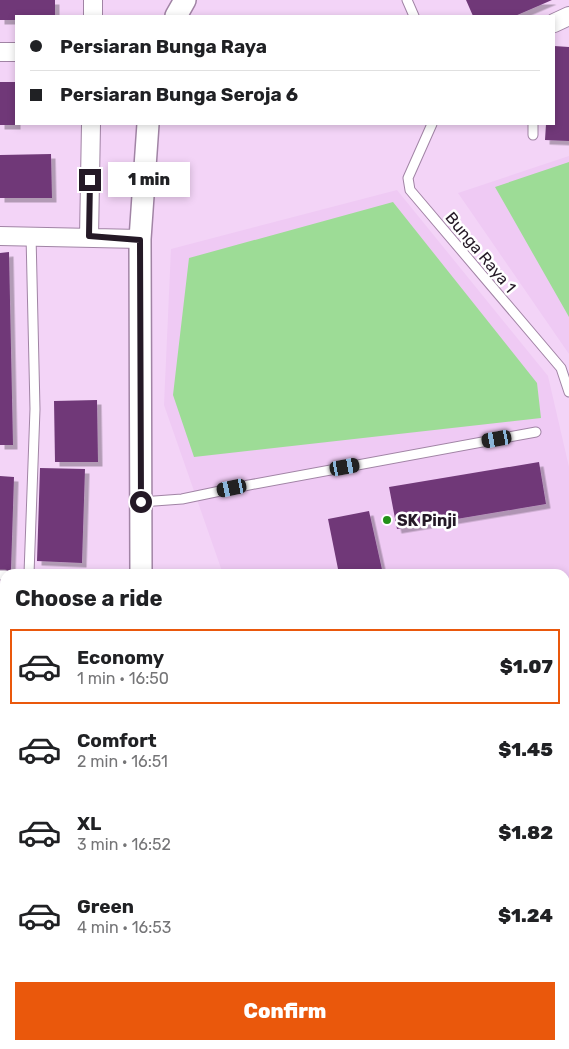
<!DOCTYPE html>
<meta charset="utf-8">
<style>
body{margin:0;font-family:Rubik,sans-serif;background:#f6f6f6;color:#202124;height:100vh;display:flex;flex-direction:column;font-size:19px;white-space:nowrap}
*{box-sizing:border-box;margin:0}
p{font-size:16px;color:#757577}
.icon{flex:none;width:28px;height:28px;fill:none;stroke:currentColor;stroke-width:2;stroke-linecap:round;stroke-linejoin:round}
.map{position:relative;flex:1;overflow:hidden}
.details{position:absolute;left:0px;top:569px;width:570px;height:481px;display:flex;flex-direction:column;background:#fff;border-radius:15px 15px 0 0;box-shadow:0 2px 8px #0003}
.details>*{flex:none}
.top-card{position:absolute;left:15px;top:15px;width:540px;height:110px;border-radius:0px;box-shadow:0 2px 8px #0003;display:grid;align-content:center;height:110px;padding:0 15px;background:#fff}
.end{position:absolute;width:22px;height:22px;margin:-11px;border:6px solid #241926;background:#fff;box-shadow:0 0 0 2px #fff}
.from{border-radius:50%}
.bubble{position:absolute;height:35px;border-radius:0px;background:#fff;box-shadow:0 2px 8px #0003;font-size:16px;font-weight:800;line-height:35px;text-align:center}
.car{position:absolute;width:15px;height:30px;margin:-15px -8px;border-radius:6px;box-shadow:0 0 4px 1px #0007;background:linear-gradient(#222 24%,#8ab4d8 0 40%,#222 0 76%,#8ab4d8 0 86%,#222 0)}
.top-card b{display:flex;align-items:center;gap:18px;height:48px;font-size:19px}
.top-card b+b{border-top:1px solid #e0e0e0}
.top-card i{width:12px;height:12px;background:#202124}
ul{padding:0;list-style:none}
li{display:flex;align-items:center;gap:15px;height:75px;margin:0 10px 8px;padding:0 5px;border:2px solid transparent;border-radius:0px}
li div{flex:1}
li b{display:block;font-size:19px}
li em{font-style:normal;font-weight:800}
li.selected{border-color:#ea580c}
li>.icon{width:45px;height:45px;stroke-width:1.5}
h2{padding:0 15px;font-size:22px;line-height:60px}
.action{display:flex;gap:10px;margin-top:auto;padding:10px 15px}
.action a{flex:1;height:58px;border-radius:0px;background:#ea580c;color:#fff;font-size:20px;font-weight:800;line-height:58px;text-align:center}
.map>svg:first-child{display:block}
.built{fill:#efcaf4}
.pitch{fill:#9ddc96}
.building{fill:#703978;filter:url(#shadow)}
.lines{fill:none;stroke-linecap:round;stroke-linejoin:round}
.service-casing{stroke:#a184a5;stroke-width:11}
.minor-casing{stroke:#a184a5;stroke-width:20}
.tertiary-casing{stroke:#a184a5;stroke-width:24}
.secondary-casing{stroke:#a184a5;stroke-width:28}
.service{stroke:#fff;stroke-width:9}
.minor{stroke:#fff;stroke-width:18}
.tertiary{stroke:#fff;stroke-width:21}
.secondary{stroke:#fff;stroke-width:25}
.route{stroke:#241926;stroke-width:6}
.poi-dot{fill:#229018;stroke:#fff;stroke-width:2}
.labels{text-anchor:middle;stroke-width:5;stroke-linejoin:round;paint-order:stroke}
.street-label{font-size:16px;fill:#241926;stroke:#fff}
.poi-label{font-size:16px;font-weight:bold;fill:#241926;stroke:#fff;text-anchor:start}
</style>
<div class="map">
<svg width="569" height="1049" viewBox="0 0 569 1049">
<defs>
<filter id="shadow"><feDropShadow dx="4.5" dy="4.5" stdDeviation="0" flood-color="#0004"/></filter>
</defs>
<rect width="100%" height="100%" fill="#f3d4f7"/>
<!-- built -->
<path class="built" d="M569,156V354L458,193Z
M397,190L548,376L569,467V828L565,826V574H223L164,405L171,249Z"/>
<!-- pitch -->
<path class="pitch" d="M569,162V317L495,187Z
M393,202L537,383L541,418L194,457L173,395L189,258Z"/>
<!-- building -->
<path class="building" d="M0,0H55V16H16V20H0Z
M466,0H552L515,16H473Z
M554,46L569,47V141L545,140L546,124H554Z
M0,82H16V125H0Z
M51,154L52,198H0V155Z
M9,252L13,445H0V253Z
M97,400L98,462H55L54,401Z
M539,462L546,504L397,529L389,487Z
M40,468L85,469L82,563L37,561Z
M0,476L14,477L11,570H0Z
M369,511L383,574H339L328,519Z
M0,587H5V779H0Z
M565,606H568L569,611V648L565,649Z
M565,708H569V751L565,752Z
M0,808H5V851H0Z
M5,950V1011H0V951Z
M195,1045H246L248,1049H197Z
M343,1045H413L407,1049H345Z
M425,1045H458L452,1049H427Z"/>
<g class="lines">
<defs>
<path id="service" d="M407,0L414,16
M432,124L408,178L410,190L561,368L569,392
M533,135V124
M141,502L182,499L249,485L536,432
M29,574L35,409L31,235
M0,575H5
M0,789H5"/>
<path id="minor" d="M93,16V0
M554,23L569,16
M0,52H16
M0,236L140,239
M89,237L91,124
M565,1022L569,1020
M104,1049L111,1045
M519,1049L526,1045"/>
<path id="tertiary" d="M176,16L185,0
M141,574L140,239L148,124"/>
<path id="secondary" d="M0,911H5
M565,923L569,924"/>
</defs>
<!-- service casing -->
<use href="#service" class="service-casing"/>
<!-- minor casing -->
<use href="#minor" class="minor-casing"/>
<!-- tertiary casing -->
<use href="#tertiary" class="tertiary-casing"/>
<!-- secondary casing -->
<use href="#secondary" class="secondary-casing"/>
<!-- service -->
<use href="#service" class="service"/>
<!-- minor -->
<use href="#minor" class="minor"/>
<!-- tertiary -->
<use href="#tertiary" class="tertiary"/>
<!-- secondary -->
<use href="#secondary" class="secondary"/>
</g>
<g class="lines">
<!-- route -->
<path class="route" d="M90,180L89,236L140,240L141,502"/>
</g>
<!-- markers -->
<circle class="poi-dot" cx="387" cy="520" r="5"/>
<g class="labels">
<!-- street labels -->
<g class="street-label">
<text transform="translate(481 252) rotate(50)" y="6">Bunga Raya 1</text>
</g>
<!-- poi labels -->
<g class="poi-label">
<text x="397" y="526">SK Pinji</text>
</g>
</g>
</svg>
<i class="end from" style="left:141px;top:502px"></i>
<i class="end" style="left:90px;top:180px"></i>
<div class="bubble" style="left:108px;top:162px;width:82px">1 min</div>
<i class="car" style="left:497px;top:439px;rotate:260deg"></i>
<i class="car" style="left:345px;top:467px;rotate:80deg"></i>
<i class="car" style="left:232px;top:488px;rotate:258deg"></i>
<div class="top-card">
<b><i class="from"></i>Persiaran Bunga Raya</b>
<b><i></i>Persiaran Bunga Seroja 6</b>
</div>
<section class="details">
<h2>Choose a ride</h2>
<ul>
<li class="selected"><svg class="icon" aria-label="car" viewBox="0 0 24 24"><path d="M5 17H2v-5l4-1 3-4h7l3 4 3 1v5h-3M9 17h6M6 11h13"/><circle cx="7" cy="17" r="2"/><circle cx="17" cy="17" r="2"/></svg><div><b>Economy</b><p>1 min · 16:50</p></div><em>$1.07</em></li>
<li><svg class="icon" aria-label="car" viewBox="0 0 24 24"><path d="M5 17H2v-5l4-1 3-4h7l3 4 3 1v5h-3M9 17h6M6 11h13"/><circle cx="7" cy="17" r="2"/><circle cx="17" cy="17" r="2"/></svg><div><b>Comfort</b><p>2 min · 16:51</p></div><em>$1.45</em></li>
<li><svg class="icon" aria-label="car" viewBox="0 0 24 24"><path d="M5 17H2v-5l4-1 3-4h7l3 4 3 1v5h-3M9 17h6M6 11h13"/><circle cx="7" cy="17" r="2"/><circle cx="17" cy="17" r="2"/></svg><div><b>XL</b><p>3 min · 16:52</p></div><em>$1.82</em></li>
<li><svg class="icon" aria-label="car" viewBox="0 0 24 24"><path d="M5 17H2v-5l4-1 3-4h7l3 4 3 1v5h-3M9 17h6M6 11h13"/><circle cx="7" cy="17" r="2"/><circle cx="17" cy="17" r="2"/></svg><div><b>Green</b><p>4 min · 16:53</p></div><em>$1.24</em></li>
</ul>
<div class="action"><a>Confirm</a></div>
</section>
</div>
